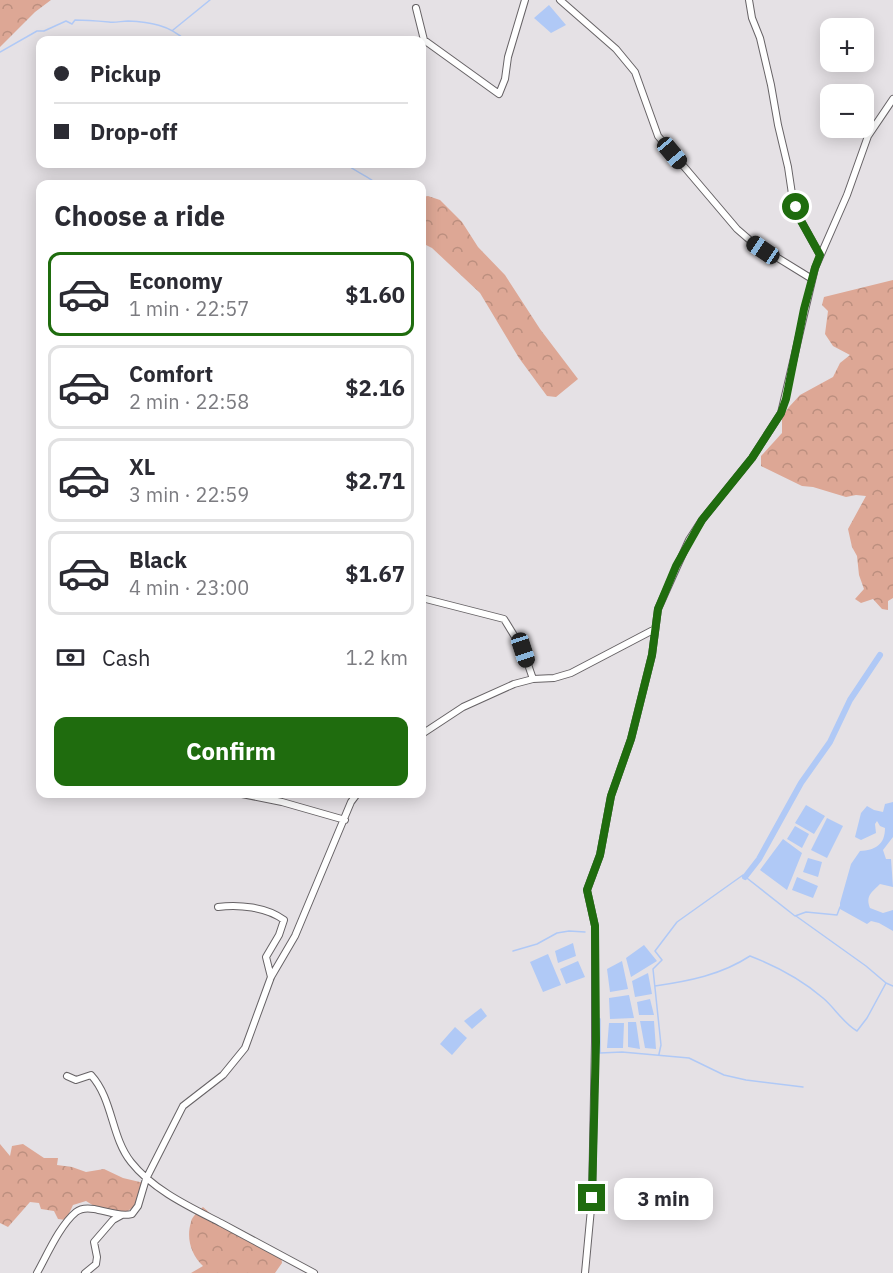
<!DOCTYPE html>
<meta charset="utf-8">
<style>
body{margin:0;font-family:"IBM Plex Sans",sans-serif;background:#f7f7f7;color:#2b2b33;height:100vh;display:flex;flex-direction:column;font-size:22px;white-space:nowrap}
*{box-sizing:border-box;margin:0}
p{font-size:20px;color:#7c7c81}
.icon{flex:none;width:33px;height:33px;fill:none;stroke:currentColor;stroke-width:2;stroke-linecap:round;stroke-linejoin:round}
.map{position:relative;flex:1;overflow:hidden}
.sheet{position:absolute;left:36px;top:180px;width:390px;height:618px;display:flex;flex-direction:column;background:#fff;border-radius:12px;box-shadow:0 3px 15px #0003}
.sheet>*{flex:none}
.top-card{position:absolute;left:36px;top:36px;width:390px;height:132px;border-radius:12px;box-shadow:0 3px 15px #0003;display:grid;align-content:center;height:132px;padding:0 18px;background:#fff}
.controls{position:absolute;left:820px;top:18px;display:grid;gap:12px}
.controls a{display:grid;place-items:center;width:54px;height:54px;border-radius:12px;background:#fff;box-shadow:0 3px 15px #0003;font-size:30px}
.end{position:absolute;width:27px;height:27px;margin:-14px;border:8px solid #1f6c0e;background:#fff;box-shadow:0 0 0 3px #fff}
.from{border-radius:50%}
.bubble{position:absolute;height:42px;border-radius:12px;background:#fff;box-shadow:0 3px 15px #0003;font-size:20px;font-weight:700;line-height:42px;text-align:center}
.car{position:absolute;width:18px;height:36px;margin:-18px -9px;border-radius:8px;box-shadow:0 0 4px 2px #0007;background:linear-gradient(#222 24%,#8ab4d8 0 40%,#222 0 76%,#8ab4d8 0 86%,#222 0)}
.top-card b{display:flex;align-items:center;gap:21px;height:57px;font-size:22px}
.top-card b+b{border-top:2px solid #e1e1e2}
.top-card i{width:15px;height:15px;background:#2b2b33}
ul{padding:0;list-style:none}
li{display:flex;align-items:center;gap:18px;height:84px;margin:0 12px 9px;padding:0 6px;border:3px solid #e1e1e2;border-radius:12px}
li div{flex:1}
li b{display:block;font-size:22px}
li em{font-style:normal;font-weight:700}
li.on{border-color:#1f6c0e}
li>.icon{width:54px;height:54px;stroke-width:1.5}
h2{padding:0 18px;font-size:27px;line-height:72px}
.pay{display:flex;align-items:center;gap:15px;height:66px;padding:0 18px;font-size:22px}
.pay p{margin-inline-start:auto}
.primary-button{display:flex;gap:12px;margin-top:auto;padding:12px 18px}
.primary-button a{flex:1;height:69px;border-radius:12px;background:#1f6c0e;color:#fff;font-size:24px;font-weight:700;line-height:69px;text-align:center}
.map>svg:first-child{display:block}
.forest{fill:url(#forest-crowns)}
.water{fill:#b0c9f6}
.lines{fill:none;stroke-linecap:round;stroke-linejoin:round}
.stream{stroke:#b0c9f6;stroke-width:1.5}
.canal{stroke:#b0c9f6;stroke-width:6}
.minor-casing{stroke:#676366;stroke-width:8}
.minor{stroke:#fff;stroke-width:6}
.route{stroke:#1f6c0e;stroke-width:8}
</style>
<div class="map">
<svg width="893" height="1273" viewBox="0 0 893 1273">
<defs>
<pattern id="forest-crowns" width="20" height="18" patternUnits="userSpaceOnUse" patternTransform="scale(1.5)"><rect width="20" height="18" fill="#dda795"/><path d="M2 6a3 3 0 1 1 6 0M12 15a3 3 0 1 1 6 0" fill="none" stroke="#bc8f7f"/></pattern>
</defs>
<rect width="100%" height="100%" fill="#e5e1e5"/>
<!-- forest -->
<path class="forest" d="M0,0H51L35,12L0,47Z
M428,196L440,200L462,222L478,247L505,275L540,329L578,379L556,397L547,396L519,358L480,293L432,248L422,243V197Z
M893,280V598L888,601V610L882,609L873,599L861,603L855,599L864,589L859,575L857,556L852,547L848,529L866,496L856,495L846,497L813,487L802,486L761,466V456L782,433V417L789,407L800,395L833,377L840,363L850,355L833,346L825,334L828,311L822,305L824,297Z
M0,1144L10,1156L12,1146L23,1144L44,1158H58L57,1165L72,1167L86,1172L104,1169L123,1178L144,1183L136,1205L125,1213L99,1209L86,1201L73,1205L66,1220L58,1219L54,1211L41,1209L39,1203L30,1202L8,1227L0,1223Z
M203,1207L231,1232L281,1255L282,1263L275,1273H191L203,1266C191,1255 186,1238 191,1222C192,1216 199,1211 203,1207Z"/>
<!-- water -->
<path class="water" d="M549,5L566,25L551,33L534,18Z
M893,802V837L883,850L886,859H891L893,887L880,884C872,892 865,896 870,908L883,913L893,910V931L879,923L871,921L867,924L840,909V903L851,864L860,851C875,850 885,845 885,828L880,826L877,821L875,824L876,833L861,840L855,837L861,813L867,806L874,810L883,812L885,804Z
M806,805L825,816L814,834L795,823Z
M827,818L843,826L827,858L811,850Z
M795,826L809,834L802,848L787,839Z
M783,839L802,853L787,890L760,870Z
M808,858L822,862L818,877L803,872Z
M797,877L818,886L813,898L792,890Z
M573,943L576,956L558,963L555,951Z
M644,945L657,961L631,977L626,958Z
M548,954L561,985L543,992L530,962Z
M578,961L585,977L566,984L560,969Z
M622,961L628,989L610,992L607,969Z
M648,973L652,994L635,997L632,981Z
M629,995L634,1018L610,1019L609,998Z
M650,999L654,1015H639L637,1002Z
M481,1008L487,1016L472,1029L464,1021Z
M640,1021H654L656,1049L645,1048Z
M628,1022H636L640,1049L628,1047Z
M609,1023H624L623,1048H607Z
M455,1027L467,1038L452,1055L440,1044Z"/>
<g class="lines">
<!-- stream -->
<path class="stream" d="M173,30L210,0
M0,52L37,31H44L66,21L72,24L75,20C87,20 98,21 109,22C115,23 122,21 128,21C150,22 169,25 185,40
M346,164C356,172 368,176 377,184
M796,916L866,966L886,983L893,986
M513,951L537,944L557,933L569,931L585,932
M655,986C689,981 721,975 750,956C776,966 802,980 823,998C835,1008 843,1023 857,1031L867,1018L886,983
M598,1018L600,1019V1053L622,1052L689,1058L724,1075L746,1080L803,1087
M659,1054L661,1045L653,969L662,960L655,951L677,922L743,875L795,916L806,912L837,915L840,907"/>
<!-- canal -->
<path class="canal" d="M745,877L759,859L801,783L830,742L850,700L880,655"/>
<defs>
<path id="minor" d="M560,0L616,49L635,72L658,136L737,229L752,242L812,279
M749,0L752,18L760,38L771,85L778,125L788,167L792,194L800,219L820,255
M416,8L424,40L499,94L505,79L508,57L525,0
M422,598L504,619L523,650L533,679
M422,734L463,707L514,684L533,679L554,678L571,673L655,629
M242,794L282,802L345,820
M218,907C238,904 267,907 284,920L279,935L266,957L271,977
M67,1076L76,1080L91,1075C113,1099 111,1137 131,1162C153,1190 190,1207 221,1223C252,1240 283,1256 314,1273
M37,1273C47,1255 60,1225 76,1212C81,1208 88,1208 94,1209C106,1211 119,1217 132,1214L138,1206L146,1179L183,1106L223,1075L245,1048L271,977L295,936L351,802L357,794
M85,1273L96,1264L97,1257L94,1242L113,1220L122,1215
M585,1273L592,1198L595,1042V926L587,890L600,855L611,796L631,739L652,655L658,609L689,540L702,520L752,458L781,413L815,268L847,195L868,136L893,99"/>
</defs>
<!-- minor casing -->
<use href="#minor" class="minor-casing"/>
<!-- minor -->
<use href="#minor" class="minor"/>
</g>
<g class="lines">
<!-- route -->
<path class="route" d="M592,1198L596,1042L595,926L587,890L600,855L611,796L631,739L652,655L658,609L676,566L702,520L752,458L781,413L786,399L804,309L815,268L820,255L800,219L796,207"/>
</g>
</svg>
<div class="controls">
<a>+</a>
<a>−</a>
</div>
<i class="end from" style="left:796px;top:207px"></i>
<i class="end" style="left:592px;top:1198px"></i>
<div class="bubble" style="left:614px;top:1178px;width:99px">3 min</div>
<i class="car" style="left:672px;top:153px;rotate:140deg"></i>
<i class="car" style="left:763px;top:250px;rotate:304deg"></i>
<i class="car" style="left:523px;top:650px;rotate:162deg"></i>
<div class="top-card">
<b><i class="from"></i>Pickup</b>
<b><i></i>Drop-off</b>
</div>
<section class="sheet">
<h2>Choose a ride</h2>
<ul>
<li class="on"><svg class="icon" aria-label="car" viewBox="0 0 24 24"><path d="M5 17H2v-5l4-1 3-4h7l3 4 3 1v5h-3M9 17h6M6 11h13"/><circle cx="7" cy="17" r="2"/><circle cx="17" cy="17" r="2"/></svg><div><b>Economy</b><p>1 min · 22:57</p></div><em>$1.60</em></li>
<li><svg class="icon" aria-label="car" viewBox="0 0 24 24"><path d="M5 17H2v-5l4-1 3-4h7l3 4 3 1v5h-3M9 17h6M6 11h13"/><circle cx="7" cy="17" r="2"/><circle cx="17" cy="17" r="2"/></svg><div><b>Comfort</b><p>2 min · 22:58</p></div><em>$2.16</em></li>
<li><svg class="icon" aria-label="car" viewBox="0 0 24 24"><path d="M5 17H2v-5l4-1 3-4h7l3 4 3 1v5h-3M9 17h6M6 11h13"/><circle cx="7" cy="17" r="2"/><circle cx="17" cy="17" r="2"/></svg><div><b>XL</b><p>3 min · 22:59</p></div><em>$2.71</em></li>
<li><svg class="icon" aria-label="car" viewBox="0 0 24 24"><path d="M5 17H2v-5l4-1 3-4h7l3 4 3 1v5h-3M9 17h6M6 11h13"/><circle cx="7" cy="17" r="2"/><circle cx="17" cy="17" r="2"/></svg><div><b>Black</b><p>4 min · 23:00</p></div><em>$1.67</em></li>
</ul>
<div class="pay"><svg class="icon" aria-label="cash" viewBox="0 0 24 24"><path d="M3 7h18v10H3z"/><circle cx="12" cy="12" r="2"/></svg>Cash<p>1.2 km</p></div>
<div class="primary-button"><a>Confirm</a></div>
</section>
</div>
